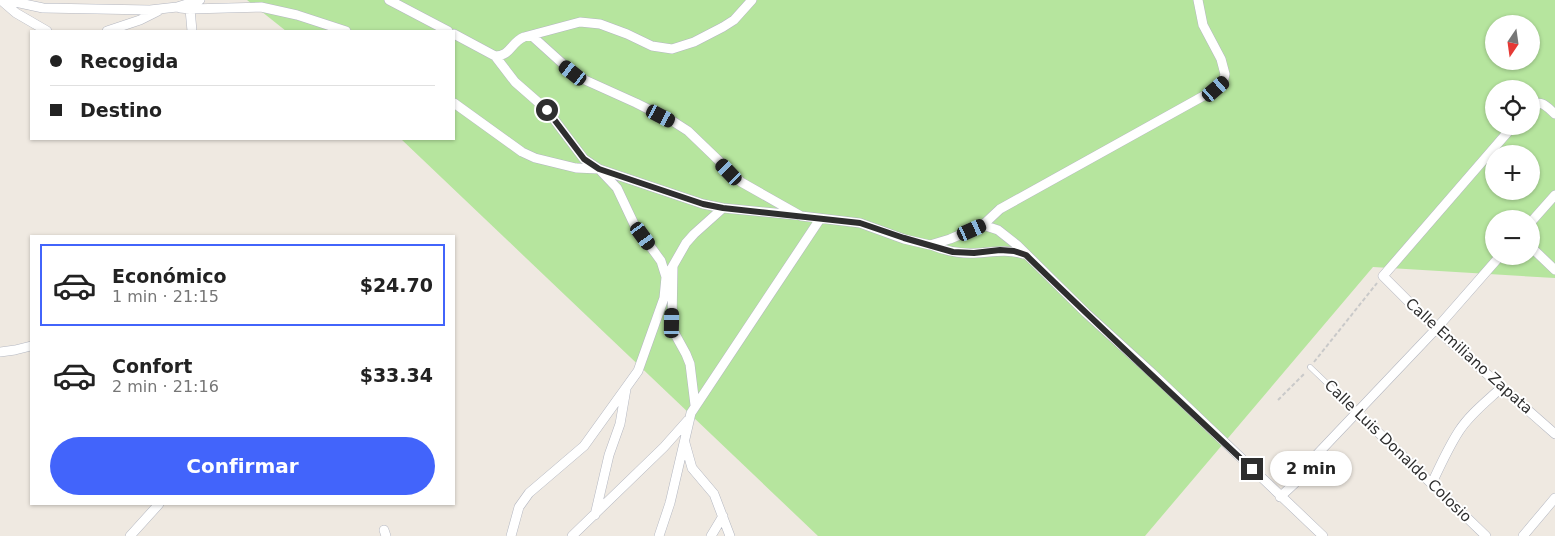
<!DOCTYPE html>
<html lang="es">
<meta charset="utf-8">
<style>
body{margin:0;font-family:"DejaVu Sans",sans-serif;background:#f2f2f2;color:#222;height:100vh;display:flex;flex-direction:column;font-size:19px;white-space:nowrap}
*{box-sizing:border-box;margin:0}
p{font-size:16px;color:#767676}
.icon{flex:none;width:28px;height:28px;fill:none;stroke:currentColor;stroke-width:2;stroke-linecap:round;stroke-linejoin:round}
.map{position:relative;flex:1;overflow:hidden}
.panel{position:absolute;left:30px;top:235px;width:425px;height:270px;display:flex;flex-direction:column;background:#fff;border-radius:0px;box-shadow:0 1px 4px #0004}
.panel>*{flex:none}
.hud{position:absolute;left:30px;top:30px;width:425px;height:110px;border-radius:0px;box-shadow:0 1px 4px #0004;display:grid;align-content:center;height:110px;padding:0 20px;background:#fff}
.needle{width:32px;rotate:193deg}
.tools{position:absolute;left:1485px;top:15px;display:grid;gap:10px}
.tools a{display:grid;place-items:center;width:55px;height:55px;border-radius:50%;background:#fff;box-shadow:0 1px 4px #0004;font-size:25px}
.end{position:absolute;width:22px;height:22px;margin:-11px;border:6px solid #2e2e2e;background:#fff;box-shadow:0 0 0 2px #fff}
.from{border-radius:50%}
.bubble{position:absolute;height:35px;border-radius:18px;background:#fff;box-shadow:0 1px 4px #0004;font-size:16px;font-weight:800;line-height:35px;text-align:center}
.car{position:absolute;width:15px;height:30px;margin:-15px -8px;border-radius:6px;box-shadow:0 0 4px 1px #0007;background:linear-gradient(#222 24%,#8ab4d8 0 40%,#222 0 76%,#8ab4d8 0 86%,#222 0)}
.hud b{display:flex;align-items:center;gap:18px;height:48px;font-size:19px}
.hud b+b{border-top:1px solid #e0e0e0}
.hud i{width:12px;height:12px;background:#222}
ul{padding:9px 0 0;list-style:none}
li{display:flex;align-items:center;gap:15px;height:82px;margin:0 10px 8px;padding:0 10px;border:2px solid transparent;border-radius:0px}
li div{flex:1}
li b{display:block;font-size:19px}
li em{font-style:normal;font-weight:800}
li.on{border-color:#4264fb}
li>.icon{width:45px;height:45px;stroke-width:1.5}
.button{display:flex;gap:10px;margin-top:auto;padding:10px 20px}
.button a{flex:1;height:58px;border-radius:30px;background:#4264fb;color:#fff;font-size:20px;font-weight:800;line-height:58px;text-align:center}
.map>svg:first-child{display:block}
.green{fill:#b6e59e;fill-rule:evenodd}
.lines{fill:none;stroke-linecap:round;stroke-linejoin:round}
.lane-casing{stroke:#b4b7c1;stroke-width:5.5}
.street-casing{stroke:#b4b7c1;stroke-width:10}
.path{stroke:#c9c9c9;stroke-width:2;stroke-dasharray:4 2.5;stroke-linecap:butt}
.lane{stroke:#fff;stroke-width:4.5}
.street{stroke:#fff;stroke-width:9}
.route{stroke:#2e2e2e;stroke-width:6}
.labels{text-anchor:middle;stroke-width:4;stroke-linejoin:round;paint-order:stroke}
.street-label{font-size:15px;fill:#2e2e2e;stroke:#fff}
</style>
<div class="map">
<svg width="1555" height="536" viewBox="0 0 1555 536">
<rect width="100%" height="100%" fill="#efe9e1"/>
<!-- green -->
<path class="green" d="M247,0H1555V278L1373,267L1145,536H818L401,139H454V31H286ZM1494,24H1531V61H1494ZM1494,89H1531V126H1494ZM1494,154H1531V191H1494ZM1494,219H1531V256H1494Z"/>
<g class="lines">
<defs>
<path id="lane" d="M1310,367L1356,411"/>
<path id="street" d="M6,0L43,8L150,10L177,7L200,0
M389,0L448,31
M2,1L16,13L47,31
M180,8L190,9L261,7L297,15L346,31
M190,9L192,31
M107,31L140,20L158,11
M454,34L495,56C511,56 510,43 524,37L580,22L600,24L627,34L652,46L672,49L694,42L723,27L734,20L752,0
M532,36L573,73L585,80L636,103L674,122L688,131L741,182L801,216L860,223L904,239L930,245L950,239L983,225L1000,209L1216,89L1223,83L1225,74L1221,59L1203,25L1198,0
M495,56L515,82L547,110L584,159L599,169L617,188L634,224L661,261L666,277L664,298L638,371L584,446L529,493L519,507L511,536
M454,103L522,152L535,158L576,168L599,169L703,204L723,208L796,215
M1531,106C1542,99 1547,107 1555,114
M1513,126L1383,276L1436,329L1555,434
M1531,222L1555,195
M983,225L998,230L1017,245L1086,313L1152,373L1323,536
M931,245C945,251 961,254 977,253C993,252 1007,249 1023,254
M1531,247L1555,270
M673,266L672,323L675,334L686,354L690,364L695,405
M670,271L686,243L694,234L723,208
M0,352L15,350L31,346
M1356,411L1486,536
M685,443L692,468L714,494L730,536
M1432,483C1440,466 1448,448 1459,431C1470,414 1487,401 1502,387
M1280,497L1295,483L1306,466L1436,329L1500,256
M595,515L609,455L620,424L626,389
M384,530L386,536
M130,536L159,504
M572,536L664,447L688,420
M659,536L670,503L691,413L820,219
M711,536L723,516
M1523,536L1555,498"/>
</defs>
<!-- lane casing -->
<use href="#lane" class="lane-casing"/>
<!-- street casing -->
<use href="#street" class="street-casing"/>
<!-- path -->
<path class="path" d="M1314,362L1377,283
M1278,400L1305,373"/>
<!-- lane -->
<use href="#lane" class="lane"/>
<!-- street -->
<use href="#street" class="street"/>
</g>
<g class="lines">
<!-- route -->
<path class="route" d="M547,110L584,159L599,169L703,204L723,208L860,223L904,238L953,252L974,253L1000,250L1014,251L1026,255C1100,327 1176,398 1252,469"/>
</g>
<g class="labels">
<!-- street labels -->
<g class="street-label">
<text transform="translate(1469 356) rotate(42)" y="5">Calle Emiliano Zapata</text>
<text transform="translate(1398 451) rotate(44)" y="5">Calle Luis Donaldo Colosio</text>
</g>
</g>
</svg>
<div class="tools">
<a><svg class="needle" viewBox="-14 -14 28 28"><path d="M0-13l5 13h-10z" fill="#e53935"/><path d="M0 13l5-13h-10z" fill="#767676"/></svg></a>
<a><svg class="icon" aria-label="locate" viewBox="0 0 24 24"><circle cx="12" cy="12" r="6"/><path d="M12 2v4M12 18v4M2 12h4M18 12h4"/></svg></a>
<a>+</a>
<a>−</a>
</div>
<i class="end from" style="left:547px;top:110px"></i>
<i class="end" style="left:1252px;top:469px"></i>
<div class="bubble" style="left:1270px;top:451px;width:82px">2 min</div>
<i class="car" style="left:573px;top:73px;rotate:308deg"></i>
<i class="car" style="left:1216px;top:89px;rotate:49deg"></i>
<i class="car" style="left:661px;top:116px;rotate:117deg"></i>
<i class="car" style="left:729px;top:172px;rotate:316deg"></i>
<i class="car" style="left:972px;top:230px;rotate:66deg"></i>
<i class="car" style="left:643px;top:236px;rotate:144deg"></i>
<i class="car" style="left:672px;top:323px;rotate:1deg"></i>
<div class="hud">
<b><i class="from"></i>Recogida</b>
<b><i></i>Destino</b>
</div>
<section class="panel">
<ul>
<li class="on"><svg class="icon" aria-label="car" viewBox="0 0 24 24"><path d="M5 17H2v-5l4-1 3-4h7l3 4 3 1v5h-3M9 17h6M6 11h13"/><circle cx="7" cy="17" r="2"/><circle cx="17" cy="17" r="2"/></svg><div><b>Económico</b><p>1 min · 21:15</p></div><em>$24.70</em></li>
<li><svg class="icon" aria-label="car" viewBox="0 0 24 24"><path d="M5 17H2v-5l4-1 3-4h7l3 4 3 1v5h-3M9 17h6M6 11h13"/><circle cx="7" cy="17" r="2"/><circle cx="17" cy="17" r="2"/></svg><div><b>Confort</b><p>2 min · 21:16</p></div><em>$33.34</em></li>
</ul>
<div class="button"><a>Confirmar</a></div>
</section>
</div>
